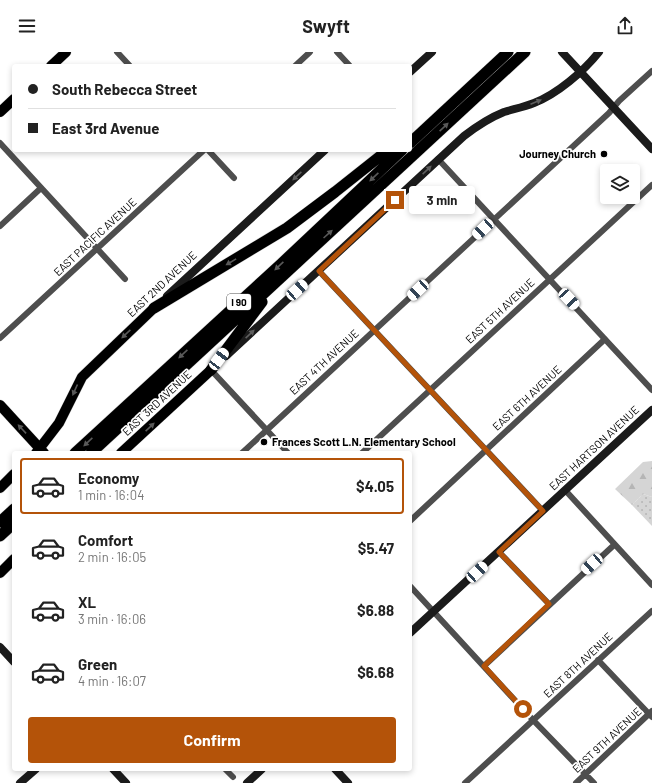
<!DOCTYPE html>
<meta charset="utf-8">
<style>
body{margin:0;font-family:Barlow,sans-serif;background:#f6f6f6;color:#222;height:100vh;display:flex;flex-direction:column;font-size:15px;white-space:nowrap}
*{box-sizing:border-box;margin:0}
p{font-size:13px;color:#767676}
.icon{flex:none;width:22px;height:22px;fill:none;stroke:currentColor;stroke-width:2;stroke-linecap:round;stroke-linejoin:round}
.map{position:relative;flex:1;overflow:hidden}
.details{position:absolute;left:12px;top:399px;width:400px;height:320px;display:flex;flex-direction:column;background:#fff;border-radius:4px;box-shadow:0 2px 6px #0003}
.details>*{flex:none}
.banner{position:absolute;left:12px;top:12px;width:400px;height:88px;border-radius:4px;box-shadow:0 2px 6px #0003;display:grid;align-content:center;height:88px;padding:0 16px;background:#fff}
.fabs{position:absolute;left:600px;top:112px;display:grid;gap:8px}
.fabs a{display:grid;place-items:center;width:40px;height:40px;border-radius:4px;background:#fff;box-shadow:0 2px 6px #0003;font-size:20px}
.end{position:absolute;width:18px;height:18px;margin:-9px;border:5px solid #b45309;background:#fff;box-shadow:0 0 0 2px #fff}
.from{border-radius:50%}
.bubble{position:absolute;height:28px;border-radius:4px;background:#fff;box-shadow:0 2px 6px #0003;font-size:13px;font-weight:700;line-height:28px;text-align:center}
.car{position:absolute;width:12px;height:24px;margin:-12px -6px;border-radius:5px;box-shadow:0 0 3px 1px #0007;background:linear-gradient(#fff 24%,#345 0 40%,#fff 0 76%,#345 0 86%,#fff 0)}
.banner b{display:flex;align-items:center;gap:14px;height:38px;font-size:15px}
.banner b+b{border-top:1px solid #e0e0e0}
.banner i{width:10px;height:10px;background:#222}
ul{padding:7px 0 0;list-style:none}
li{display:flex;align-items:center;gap:12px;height:56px;margin:0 8px 6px;padding:0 8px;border:2px solid transparent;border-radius:4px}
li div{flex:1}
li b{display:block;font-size:15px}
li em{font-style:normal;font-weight:700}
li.current{border-color:#b45309}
li>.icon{width:36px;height:36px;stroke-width:1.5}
.button{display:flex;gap:8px;margin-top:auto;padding:8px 16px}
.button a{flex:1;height:46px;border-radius:4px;background:#b45309;color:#fff;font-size:16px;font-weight:700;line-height:46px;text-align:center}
header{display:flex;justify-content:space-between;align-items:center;height:52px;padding:0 16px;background:#fff;font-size:18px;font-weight:700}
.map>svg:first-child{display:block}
.grass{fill:url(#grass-dots)}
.forest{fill:url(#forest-firs)}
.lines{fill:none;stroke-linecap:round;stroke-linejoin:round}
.primary-casing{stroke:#dbdbdb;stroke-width:11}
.highway-casing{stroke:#dbdbdb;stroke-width:12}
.street{stroke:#4e4e4e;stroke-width:6}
.secondary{stroke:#1b1b1b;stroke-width:8}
.primary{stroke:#000;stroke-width:10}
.highway{stroke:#000;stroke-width:11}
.oneway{fill:#5f5f5f}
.oneway2{fill:#595959}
.route{stroke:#b45309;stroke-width:5}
.poi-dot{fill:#000;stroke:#fff;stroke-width:1.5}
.labels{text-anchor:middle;stroke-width:3.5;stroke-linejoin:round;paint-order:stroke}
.shield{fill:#fff;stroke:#4c4c4c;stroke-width:1}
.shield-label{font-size:10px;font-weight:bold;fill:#000}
.poi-label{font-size:11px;font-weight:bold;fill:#000;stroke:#fff;text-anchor:end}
.street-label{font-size:11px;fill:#000;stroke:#fff}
</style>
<header><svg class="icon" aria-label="menu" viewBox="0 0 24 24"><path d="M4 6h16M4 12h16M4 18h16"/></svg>Swyft<svg class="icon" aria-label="share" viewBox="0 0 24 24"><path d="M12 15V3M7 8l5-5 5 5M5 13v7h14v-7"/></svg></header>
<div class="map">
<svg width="652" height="731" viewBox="0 0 652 731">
<defs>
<pattern id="grass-dots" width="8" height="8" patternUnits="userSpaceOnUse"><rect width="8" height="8" fill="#d5d5d5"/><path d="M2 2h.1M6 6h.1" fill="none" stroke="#b5b5b5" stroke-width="1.8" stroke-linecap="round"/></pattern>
<pattern id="forest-firs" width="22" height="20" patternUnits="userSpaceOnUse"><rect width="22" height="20" fill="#d5d5d5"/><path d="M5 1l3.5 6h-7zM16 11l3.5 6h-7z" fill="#b5b5b5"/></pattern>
</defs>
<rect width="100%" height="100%" fill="#fff"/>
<!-- grass -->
<path class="grass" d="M643,442L652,445V474L632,453Z"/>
<!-- forest -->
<path class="forest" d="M652,409V445L643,442L632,453L615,437L643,410Z"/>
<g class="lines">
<defs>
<path id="primary" d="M51,14L66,0
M0,60L14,47
M0,353L44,401
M36,401L59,371L82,325L154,256
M121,401L211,318
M0,436L14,422
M0,521L14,507"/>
<path id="highway" d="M410,91L508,0
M154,256L287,176L335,140L388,98
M211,318L262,250
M75,401L281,212L402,98
M91,401L525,0
M0,470L14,457
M0,484L14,471"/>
</defs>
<!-- primary casing -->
<use href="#primary" class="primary-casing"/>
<!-- highway casing -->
<use href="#highway" class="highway-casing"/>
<!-- street -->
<path class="street" d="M117,0L130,14
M337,0L350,14
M295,14L310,0
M0,91L125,227
M208,98L234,126
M438,107L652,338
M0,174L41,136
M319,219L543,459
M0,286L204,98
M211,318L288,401
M242,401L609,61L619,49L652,19
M362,401L652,133
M565,438L652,533
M410,469L605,287
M499,500L549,552
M410,534L533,668L594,731
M598,608L652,665
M484,614L614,493
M225,717L233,725
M465,731L652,559
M576,731L652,659"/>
<!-- secondary -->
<path class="secondary" d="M562,0L652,97
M410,20L432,0
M167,244L325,98
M226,304L464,84C477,74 489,66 504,60C514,57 524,55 534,51C557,42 583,20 599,0
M410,581L652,358
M0,595L14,610
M113,717L126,731
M335,717L348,731
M20,731L36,717
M247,731L262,717"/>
<!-- primary -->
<use href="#primary" class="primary"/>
<!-- highway -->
<use href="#highway" class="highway"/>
</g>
<!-- one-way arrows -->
<defs><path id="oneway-solid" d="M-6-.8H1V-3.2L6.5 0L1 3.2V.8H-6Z"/></defs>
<g class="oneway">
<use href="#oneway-solid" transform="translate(536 50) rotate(-23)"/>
<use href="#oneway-solid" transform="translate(427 118) rotate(-43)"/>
<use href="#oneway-solid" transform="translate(297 124) rotate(137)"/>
<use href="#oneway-solid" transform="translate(250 282) rotate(-43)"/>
</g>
<g class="oneway2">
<use href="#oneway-solid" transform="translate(444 75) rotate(-43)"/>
<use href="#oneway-solid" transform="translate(374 125) rotate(137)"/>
<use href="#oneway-solid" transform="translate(328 182) rotate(-42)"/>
<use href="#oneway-solid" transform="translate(231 210) rotate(149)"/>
<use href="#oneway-solid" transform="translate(279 214) rotate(137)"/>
<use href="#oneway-solid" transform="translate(126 282) rotate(137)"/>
<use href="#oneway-solid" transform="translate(183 302) rotate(137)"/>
<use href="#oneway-solid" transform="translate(75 338) rotate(114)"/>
<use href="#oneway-solid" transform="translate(150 375) rotate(-43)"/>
<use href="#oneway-solid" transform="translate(22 377) rotate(-133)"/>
<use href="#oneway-solid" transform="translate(88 390) rotate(137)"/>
</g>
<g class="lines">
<!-- route -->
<path class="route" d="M395,148L319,219L543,459L499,500L549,552L484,614L523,657"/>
</g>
<!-- markers -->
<g class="poi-dot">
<circle cx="604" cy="102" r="4"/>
<circle cx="264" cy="390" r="4"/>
</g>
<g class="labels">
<!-- shield labels -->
<rect class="shield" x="227" y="242" width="24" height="16" rx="3"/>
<g class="shield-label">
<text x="239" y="254">I 90</text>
</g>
<!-- poi labels -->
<g class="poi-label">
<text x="596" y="106">Journey Church</text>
<text x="272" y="394" text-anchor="start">Frances Scott L.N. Elementary School</text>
</g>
<!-- street labels -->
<g class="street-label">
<text transform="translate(95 185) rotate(-43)" y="4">EAST PACIFIC AVENUE</text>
<text transform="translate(162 232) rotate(-43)" y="4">EAST 2ND AVENUE</text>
<text transform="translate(500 259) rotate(-43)" y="4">EAST 5TH AVENUE</text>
<text transform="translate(324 310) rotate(-43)" y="4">EAST 4TH AVENUE</text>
<text transform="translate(527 346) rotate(-43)" y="4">EAST 6TH AVENUE</text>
<text transform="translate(157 351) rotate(-43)" y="4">EAST 3RD AVENUE</text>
<text transform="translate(594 396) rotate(-43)" y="4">EAST HARTSON AVENUE</text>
<text transform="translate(578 613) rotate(-43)" y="4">EAST 8TH AVENUE</text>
<text transform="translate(607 688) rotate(-43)" y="4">EAST 9TH AVENUE</text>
</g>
</g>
</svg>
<div class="fabs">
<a><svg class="icon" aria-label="layers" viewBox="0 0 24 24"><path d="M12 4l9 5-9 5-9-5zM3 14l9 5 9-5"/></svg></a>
</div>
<i class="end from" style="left:523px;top:657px"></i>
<i class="end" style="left:395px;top:148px"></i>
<div class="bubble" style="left:409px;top:134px;width:66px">3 min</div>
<i class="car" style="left:483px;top:177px;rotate:227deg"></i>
<i class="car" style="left:297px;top:238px;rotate:48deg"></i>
<i class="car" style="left:418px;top:238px;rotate:227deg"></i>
<i class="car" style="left:569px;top:247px;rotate:137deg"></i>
<i class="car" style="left:219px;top:307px;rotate:37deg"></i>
<i class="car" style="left:592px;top:512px;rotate:228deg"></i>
<i class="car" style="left:477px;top:520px;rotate:47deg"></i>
<div class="banner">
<b><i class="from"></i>South Rebecca Street</b>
<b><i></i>East 3rd Avenue</b>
</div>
<section class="details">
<ul>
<li class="current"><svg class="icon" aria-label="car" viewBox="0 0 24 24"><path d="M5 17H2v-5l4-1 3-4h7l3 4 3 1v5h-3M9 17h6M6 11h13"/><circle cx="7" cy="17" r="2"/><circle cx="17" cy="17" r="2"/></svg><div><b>Economy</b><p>1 min · 16:04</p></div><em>$4.05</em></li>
<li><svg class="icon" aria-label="car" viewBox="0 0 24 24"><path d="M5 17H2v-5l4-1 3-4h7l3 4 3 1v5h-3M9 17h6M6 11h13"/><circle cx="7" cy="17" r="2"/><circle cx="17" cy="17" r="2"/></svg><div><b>Comfort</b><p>2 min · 16:05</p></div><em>$5.47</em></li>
<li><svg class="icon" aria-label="car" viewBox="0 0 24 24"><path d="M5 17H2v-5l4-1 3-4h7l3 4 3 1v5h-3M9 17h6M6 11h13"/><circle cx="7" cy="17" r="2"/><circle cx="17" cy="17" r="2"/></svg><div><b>XL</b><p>3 min · 16:06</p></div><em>$6.88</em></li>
<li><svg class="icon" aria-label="car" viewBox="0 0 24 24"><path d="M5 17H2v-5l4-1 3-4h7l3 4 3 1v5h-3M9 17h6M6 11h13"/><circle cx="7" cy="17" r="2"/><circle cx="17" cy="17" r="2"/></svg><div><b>Green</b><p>4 min · 16:07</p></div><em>$6.68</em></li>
</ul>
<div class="button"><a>Confirm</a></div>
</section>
</div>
